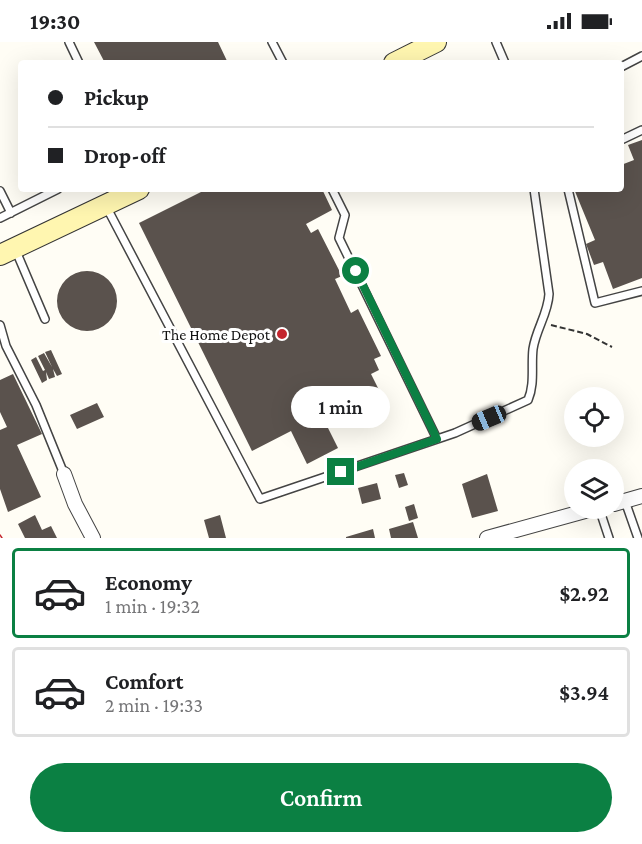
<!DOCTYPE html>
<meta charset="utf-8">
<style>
body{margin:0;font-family:"Crimson Pro",serif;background:#f2f2f2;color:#202124;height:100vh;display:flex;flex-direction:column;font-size:22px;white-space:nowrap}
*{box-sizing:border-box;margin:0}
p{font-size:20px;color:#757577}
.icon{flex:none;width:33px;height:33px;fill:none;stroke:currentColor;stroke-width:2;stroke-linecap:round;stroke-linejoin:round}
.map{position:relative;height:496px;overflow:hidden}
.panel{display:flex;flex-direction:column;background:#fff;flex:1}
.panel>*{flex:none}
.banner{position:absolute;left:18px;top:18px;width:606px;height:132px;border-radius:6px;box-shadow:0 6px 24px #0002;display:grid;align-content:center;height:132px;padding:0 30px;background:#fff}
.controls{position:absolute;left:564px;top:345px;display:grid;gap:12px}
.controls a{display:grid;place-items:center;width:60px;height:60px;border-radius:50%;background:#fff;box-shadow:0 6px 24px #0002;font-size:30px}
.end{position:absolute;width:27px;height:27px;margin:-14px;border:8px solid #0b8043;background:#fff;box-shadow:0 0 0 3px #fff}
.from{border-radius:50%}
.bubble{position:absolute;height:42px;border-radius:21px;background:#fff;box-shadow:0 6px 24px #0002;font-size:20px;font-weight:600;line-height:42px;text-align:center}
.car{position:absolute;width:18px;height:36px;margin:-18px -9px;border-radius:8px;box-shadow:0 0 4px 2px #0007;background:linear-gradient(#222 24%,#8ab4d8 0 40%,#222 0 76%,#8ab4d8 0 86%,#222 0)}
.banner b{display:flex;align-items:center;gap:21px;height:57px;font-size:22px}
.banner b+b{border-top:2px solid #e0e0e0}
.banner i{width:15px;height:15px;background:#202124}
ul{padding:10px 0 0;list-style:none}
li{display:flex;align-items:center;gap:18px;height:90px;margin:0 12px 9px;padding:0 18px;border:3px solid #e0e0e0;border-radius:6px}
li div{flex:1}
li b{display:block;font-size:22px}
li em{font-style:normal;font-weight:600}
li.on{border-color:#0b8043}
li>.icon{width:54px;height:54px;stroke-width:1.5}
.button{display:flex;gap:12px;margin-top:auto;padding:12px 30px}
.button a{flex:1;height:69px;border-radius:36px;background:#0b8043;color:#fff;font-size:24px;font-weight:600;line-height:69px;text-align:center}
.status{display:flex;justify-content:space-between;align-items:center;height:42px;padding:0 30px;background:#fff;direction:ltr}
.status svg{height:16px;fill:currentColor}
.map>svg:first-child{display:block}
.building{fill:#5a524d}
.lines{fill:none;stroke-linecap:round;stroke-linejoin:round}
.lane-casing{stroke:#444;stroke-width:10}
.street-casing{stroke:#444;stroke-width:16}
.secondary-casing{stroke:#333;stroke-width:22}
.path{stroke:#333;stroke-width:2;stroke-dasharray:6 3;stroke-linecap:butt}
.lane{stroke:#fff;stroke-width:7}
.street{stroke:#fff;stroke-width:14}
.secondary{stroke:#fff6b0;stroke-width:20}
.tram{stroke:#c4262e;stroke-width:1.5}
.route{stroke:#0b8043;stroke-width:8}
.poi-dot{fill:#c4262e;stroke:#fff;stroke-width:2}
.labels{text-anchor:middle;stroke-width:6;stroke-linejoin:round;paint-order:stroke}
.poi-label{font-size:16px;fill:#111;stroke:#fff;text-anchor:end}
</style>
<div class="status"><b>19:30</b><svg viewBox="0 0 49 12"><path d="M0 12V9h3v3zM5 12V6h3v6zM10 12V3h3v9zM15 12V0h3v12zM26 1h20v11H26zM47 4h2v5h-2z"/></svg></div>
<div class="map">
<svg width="642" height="496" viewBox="0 0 642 496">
<rect width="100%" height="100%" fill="#fffdf5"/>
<!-- building -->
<path class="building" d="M94,0H218L228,21H105Z
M642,98V236L613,247L603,220L594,223L586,202L595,198L574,147H621V123L634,118L628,103Z
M207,147H322L332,168L306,182L311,191L318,187L342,234L335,237L351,271L358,267L381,314L374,317L379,328L371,332L387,364L374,371L364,348L320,370L338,406L307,422L291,389L252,409L139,181Z
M57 259a30 30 0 1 1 60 0a30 30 0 1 1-60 0Z
M51,308L62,332L57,334L53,327L55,335L49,337L46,330L47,338L42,341L31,318L36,315L43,329L45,328L38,314L44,311L52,325L45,310Z
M13,332L42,392L17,403L41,455L8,470L0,447V388L7,385L0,370V338Z
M97,361L104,375L77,387L70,373Z
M404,431L408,443L399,446L395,433Z
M487,432L498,469L472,476L462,442Z
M377,441L381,457L362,462L358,446Z
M414,462L418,476L409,479L405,465Z
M35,473L42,488L51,484L57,496H25L18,482Z
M220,473L226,496H209L204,478Z
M413,480L418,496H391L389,487Z
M373,487L375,496H346V495Z"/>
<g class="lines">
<defs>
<path id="lane" d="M69,0L79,21
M272,0L283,21
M496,0L505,21
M621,25L642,14
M621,98L642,88
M332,147L345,173L339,196L437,397
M568,147L595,261L642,249
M0,149L11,171
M107,166L260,457L455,391L528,358C535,342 531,324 533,307C536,287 548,272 549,252L534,147
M0,176L58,147
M16,209L45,277
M0,283L6,304L36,363L64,432
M625,459L638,496
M599,466L609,496"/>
<path id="street" d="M64,432L75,462L93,496
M614,462L642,454
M487,496L596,466"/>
<path id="secondary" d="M394,21L436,0
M0,213L139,147"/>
</defs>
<!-- lane casing -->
<use href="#lane" class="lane-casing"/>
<!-- street casing -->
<use href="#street" class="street-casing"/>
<!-- secondary casing -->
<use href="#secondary" class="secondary-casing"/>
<!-- path -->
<path class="path" d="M551,283L587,292L612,305"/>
<!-- lane -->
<use href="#lane" class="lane"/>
<!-- street -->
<use href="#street" class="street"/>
<!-- secondary -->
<use href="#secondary" class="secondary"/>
<!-- tram -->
<path class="tram" d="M0,493L2,496"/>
</g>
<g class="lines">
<!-- route -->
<path class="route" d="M341,430L437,397L356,229"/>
</g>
<!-- markers -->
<circle class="poi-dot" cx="282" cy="292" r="6"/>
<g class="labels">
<!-- poi labels -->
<g class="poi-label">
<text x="270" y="298">The Home Depot</text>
</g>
</g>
</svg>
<div class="controls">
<a><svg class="icon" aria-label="locate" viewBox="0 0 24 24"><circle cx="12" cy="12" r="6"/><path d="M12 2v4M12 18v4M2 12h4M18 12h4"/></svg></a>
<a><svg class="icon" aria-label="layers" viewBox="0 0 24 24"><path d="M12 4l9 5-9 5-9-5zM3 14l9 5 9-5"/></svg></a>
</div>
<i class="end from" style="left:356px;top:229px"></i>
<i class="end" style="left:341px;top:430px"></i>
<div class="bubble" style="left:291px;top:344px;width:99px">1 min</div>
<i class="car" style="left:489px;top:376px;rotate:247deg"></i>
<div class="banner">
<b><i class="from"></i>Pickup</b>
<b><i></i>Drop-off</b>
</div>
</div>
<section class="panel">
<ul>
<li class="on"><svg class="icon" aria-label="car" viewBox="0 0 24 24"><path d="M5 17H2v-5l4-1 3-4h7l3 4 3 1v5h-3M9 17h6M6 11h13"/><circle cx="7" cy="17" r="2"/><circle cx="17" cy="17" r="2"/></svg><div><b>Economy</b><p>1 min · 19:32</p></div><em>$2.92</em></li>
<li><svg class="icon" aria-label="car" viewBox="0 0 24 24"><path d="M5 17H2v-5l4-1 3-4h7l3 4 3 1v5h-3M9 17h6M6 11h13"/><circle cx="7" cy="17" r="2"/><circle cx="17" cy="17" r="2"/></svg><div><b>Comfort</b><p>2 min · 19:33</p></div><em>$3.94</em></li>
</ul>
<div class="button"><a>Confirm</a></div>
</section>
